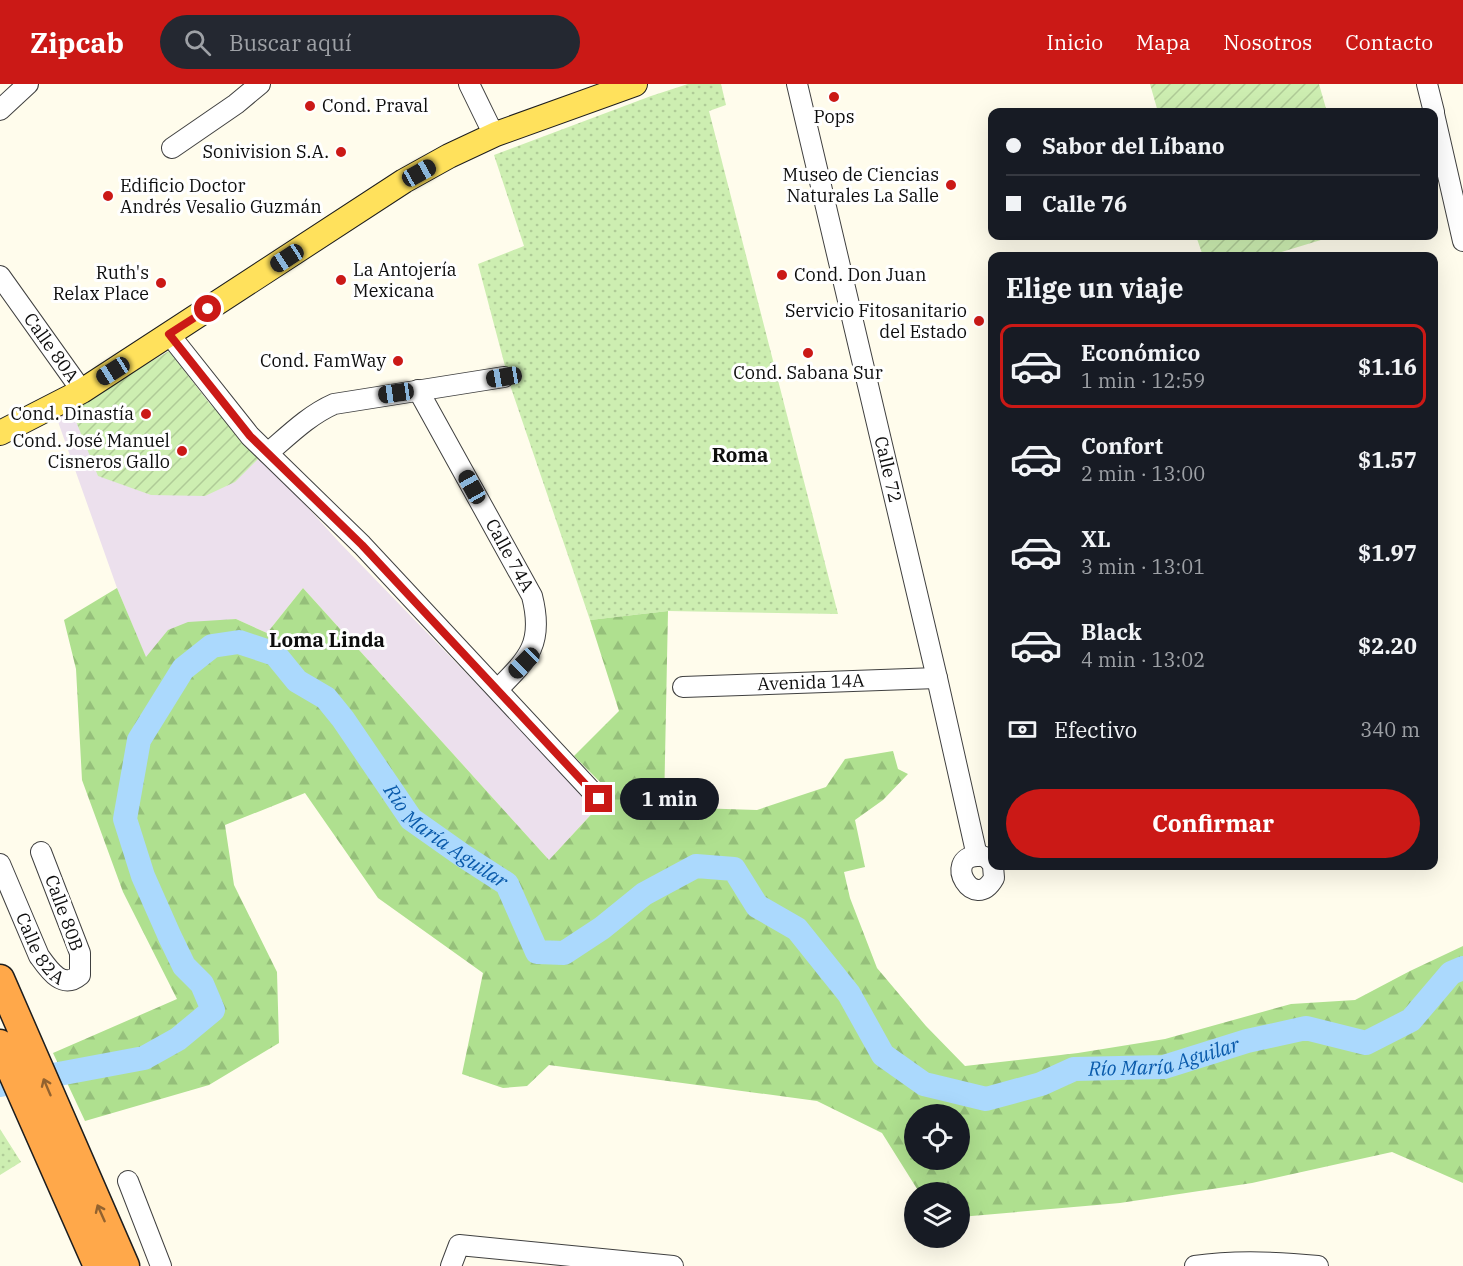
<!DOCTYPE html>
<html lang="es">
<meta charset="utf-8">
<style>
body{margin:0;font-family:"IBM Plex Serif",serif;background:#242831;color:#f1f3f6;height:100vh;display:flex;flex-direction:column;font-size:22px;white-space:nowrap}
*{box-sizing:border-box;margin:0}
p{font-size:20px;color:#9ea1a6}
.icon{flex:none;width:33px;height:33px;fill:none;stroke:currentColor;stroke-width:2;stroke-linecap:round;stroke-linejoin:round}
.map{position:relative;flex:1;overflow:hidden}
.sheet{position:absolute;left:988px;top:168px;width:450px;height:618px;display:flex;flex-direction:column;background:#171b24;border-radius:12px;box-shadow:0 6px 24px #0002}
.sheet>*{flex:none}
.top-card{position:absolute;left:988px;top:24px;width:450px;height:132px;border-radius:12px;box-shadow:0 6px 24px #0002;display:grid;align-content:center;height:132px;padding:0 18px;background:#171b24}
.fabs{position:absolute;left:904px;top:1020px;display:grid;gap:12px}
.fabs a{display:grid;place-items:center;width:66px;height:66px;border-radius:50%;background:#171b24;box-shadow:0 6px 24px #0002;font-size:30px}
.end{position:absolute;width:27px;height:27px;margin:-14px;border:8px solid #cb1916;background:#fff;box-shadow:0 0 0 3px #fff}
.from{border-radius:50%}
.bubble{position:absolute;height:42px;border-radius:21px;background:#171b24;box-shadow:0 6px 24px #0002;font-size:20px;font-weight:700;line-height:42px;text-align:center}
.car{position:absolute;width:18px;height:36px;margin:-18px -9px;border-radius:8px;box-shadow:0 0 4px 2px #0007;background:linear-gradient(#222 24%,#8ab4d8 0 40%,#222 0 76%,#8ab4d8 0 86%,#222 0)}
.top-card b{display:flex;align-items:center;gap:21px;height:57px;font-size:22px}
.top-card b+b{border-top:2px solid #363941}
.top-card i{width:15px;height:15px;background:#f1f3f6}
ul{padding:0;list-style:none}
li{display:flex;align-items:center;gap:18px;height:84px;margin:0 12px 9px;padding:0 6px;border:3px solid transparent;border-radius:12px}
li div{flex:1}
li b{display:block;font-size:22px}
li em{font-style:normal;font-weight:700}
li.current{border-color:#cb1916}
li>.icon{width:54px;height:54px;stroke-width:1.5}
h2{padding:0 18px;font-size:27px;line-height:72px}
.pay{display:flex;align-items:center;gap:15px;height:66px;padding:0 18px;font-size:22px}
.pay p{margin-inline-start:auto}
.button{display:flex;gap:12px;margin-top:auto;padding:12px 18px}
.button a{flex:1;height:69px;border-radius:36px;background:#cb1916;color:#fff;font-size:24px;font-weight:700;line-height:69px;text-align:center}
header{display:flex;align-items:center;gap:36px;box-sizing:border-box;height:84px;padding:0 30px;background:#cb1916;color:#fff}
header strong{font-size:28px}
nav{display:flex;gap:33px;margin-inline-start:auto;font-size:21px}
.search{width:420px;height:54px;background:#242831;display:flex;align-items:center;gap:15px;box-sizing:border-box;padding:0 21px;border-radius:33px;color:#9ea1a6;font-size:22px}
.map>svg:first-child{display:block}
.industrial{fill:#ece0ed}
.grass{fill:url(#grass-dots)}
.forest{fill:url(#forest-firs);fill-rule:evenodd}
.garden{fill:url(#garden-furrows)}
.lines{fill:none;stroke-linecap:round;stroke-linejoin:round}
.river{stroke:#abd9fd;stroke-width:24}
.minor-casing{stroke:#404040;stroke-width:22}
.major-casing{stroke:#1e1e1e;stroke-width:26}
.highway-casing{stroke:#1e1e1e;stroke-width:31}
.minor{stroke:#fff;stroke-width:20}
.major{stroke:#ffe15c;stroke-width:24}
.highway{stroke:#ffa84a;stroke-width:28}
.oneway{stroke:#92622f}
.route{stroke:#cb1916;stroke-width:8}
.poi-dot{fill:#cb1916;stroke:#fff;stroke-width:2}
.labels{text-anchor:middle;stroke-width:6;stroke-linejoin:round;paint-order:stroke}
.poi-label{font-size:18px;fill:#0d0d0d;stroke:#fff;text-anchor:end}
.street-label{font-size:18px;fill:#0d0d0d;stroke:#fff}
.neighbourhood-label{font-size:20px;font-weight:bold;fill:#0d0d0d;stroke:#fff}
.water-label{font-size:20px;font-style:italic;fill:#095aab;stroke:#fff}
</style>
<header>
<strong>Zipcab</strong>
<div class="search"><svg class="icon" aria-label="search" viewBox="0 0 24 24"><circle cx="10" cy="10" r="6"/><path d="M15 15l6 6"/></svg>Buscar aquí</div>
<nav><a>Inicio</a><a>Mapa</a><a>Nosotros</a><a>Contacto</a></nav>
</header>
<div class="map">
<svg width="1463" height="1182" viewBox="0 0 1463 1182">
<defs>
<pattern id="grass-dots" width="8" height="8" patternUnits="userSpaceOnUse" patternTransform="scale(1.5)"><rect width="8" height="8" fill="#cdeeb1"/><path d="M2 2h.1M6 6h.1" fill="none" stroke="#afcb97" stroke-width="1.8" stroke-linecap="round"/></pattern>
<pattern id="forest-firs" width="22" height="20" patternUnits="userSpaceOnUse" patternTransform="scale(1.5)"><rect width="22" height="20" fill="#afe08f"/><path d="M5 1l3.5 6h-7zM16 11l3.5 6h-7z" fill="#95bf7a"/></pattern>
<pattern id="garden-furrows" width="10" height="10" patternUnits="userSpaceOnUse" patternTransform="scale(1.5)"><rect width="10" height="10" fill="#cdeeb1"/><path d="M-1 1l2-2M0 10L10 0M9 11l2-2" fill="none" stroke="#afcb97"/></pattern>
</defs>
<rect width="100%" height="100%" fill="#fffcec"/>
<!-- industrial -->
<path class="industrial" d="M71,325L261,372L339,458L597,724L549,776L303,504L267,549L236,535L168,547L146,574L117,504L56,332Z"/>
<!-- grass -->
<path class="grass" d="M688,0H721L726,21L709,27L838,530L668,527L590,536L510,301L478,180L524,162L494,71L651,12Z
M0,1045L21,1078L0,1091Z"/>
<!-- forest -->
<path class="forest" d="M117,504L146,573L168,546L188,538L236,535L267,549L303,504L549,776L611,709L574,672L619,627L590,536L668,527L664,723L757,726L826,703L845,675L893,667L898,685L908,690L883,716L855,736L865,783L844,788L850,814L877,884L926,942L965,982L1078,969L1165,955L1291,920L1355,916L1410,887L1463,862V1099L1392,1068L1252,1099L1120,1119L960,1133V1108H919L882,1049L817,1017L549,981L527,1002L503,1004L462,990L483,889L378,814L305,709L225,741L234,801L277,888L279,959L209,1001L85,1037L53,969L177,915L123,808L82,696L76,585L64,536ZM915,1030H960V1076H915Z"/>
<!-- garden -->
<path class="garden" d="M1150,0H1319L1327,28H1158Z
M1196,152H1334L1268,172H1203Z
M169,267L210,320L261,372L235,398L205,412L151,411L98,392L71,325Z"/>
<g class="lines">
<!-- river -->
<path class="river" id="s1" d="M0,1001L144,974L178,955L213,926L202,900L184,882L170,853L143,792L125,735L139,656L183,585L212,562L239,558L275,570L297,597L326,614L343,635L411,735L462,771L507,800L537,868L564,869L602,844L644,810L696,782L734,785L757,822L797,845L849,910L883,971L924,1000L986,1015L1041,1000L1074,985L1164,983L1247,957L1306,944L1366,959L1411,936L1451,889L1463,884"/>
<defs>
<g id="minor">
<path d="M469,0L489,41L496,50"/>
<path id="s2" d="M797,0L937,594L977,772"/>
<path d="M1427,0L1434,28"/>
<path d="M0,26L28,0"/>
<path d="M1434,30L1463,157"/>
<path d="M172,64L236,20L260,0"/>
<path id="s3" d="M0,192L82,307"/>
<path d="M169,250L250,352L362,461L599,715"/>
<path id="s4" d="M418,306L532,512C544,559 529,574 498,605"/>
<path d="M268,369C289,351 309,331 334,320L504,293"/>
<path id="s5" d="M683,603L937,594"/>
<path id="s6" d="M0,780L39,872C49,886 62,906 80,891V869L41,768"/>
<path d="M993,781C989,775 985,771 977,772C942,774 974,830 994,794L993,782"/>
<path d="M128,1097L161,1182"/>
<path d="M451,1182L459,1161L673,1182"/>
<path d="M1195,1182C1235,1176 1278,1178 1318,1182"/>
</g>
<path id="major" d="M0,349L82,307L404,97L449,72L496,50L635,0"/>
<path id="highway" d="M0,895L125,1182
M0,960L98,1182"/>
</defs>
<!-- minor casing -->
<use href="#minor" class="minor-casing"/>
<!-- major casing -->
<use href="#major" class="major-casing"/>
<!-- highway casing -->
<use href="#highway" class="highway-casing"/>
<!-- minor -->
<use href="#minor" class="minor"/>
<!-- major -->
<use href="#major" class="major"/>
<!-- highway -->
<use href="#highway" class="highway"/>
</g>
<!-- one-way arrows -->
<defs><path id="oneway-shaft" d="M-6 0H5M1.5-3L5.5 0L1.5 3" fill="none" stroke-width="1.6" stroke-linecap="round" stroke-linejoin="round" transform="scale(1.5)"/></defs>
<g class="oneway">
<use href="#oneway-shaft" transform="translate(47 1003) rotate(-113)"/>
<use href="#oneway-shaft" transform="translate(101 1129) rotate(-114)"/>
</g>
<g class="lines">
<!-- route -->
<path class="route" d="M208,225L169,250L250,352L362,461L599,715"/>
</g>
<!-- markers -->
<g class="poi-dot">
<circle cx="834" cy="13" r="6"/>
<circle cx="310" cy="22" r="6"/>
<circle cx="341" cy="68" r="6"/>
<circle cx="951" cy="101" r="6"/>
<circle cx="108" cy="112" r="6"/>
<circle cx="782" cy="191" r="6"/>
<circle cx="341" cy="196" r="6"/>
<circle cx="161" cy="199" r="6"/>
<circle cx="979" cy="237" r="6"/>
<circle cx="808" cy="269" r="6"/>
<circle cx="398" cy="277" r="6"/>
<circle cx="146" cy="330" r="6"/>
<circle cx="182" cy="367" r="6"/>
</g>
<g class="labels">
<!-- poi labels -->
<g class="poi-label">
<text x="322" y="28" text-anchor="start">Cond. Praval</text>
<text x="834" y="39" text-anchor="middle">Pops</text>
<text x="329" y="74">Sonivision S.A.</text>
<text x="939" y="97">Museo de Ciencias<tspan x="939" dy="21">Naturales La Salle</tspan></text>
<text x="120" y="108" text-anchor="start">Edificio Doctor<tspan x="120" dy="21">Andrés Vesalio Guzmán</tspan></text>
<text x="353" y="192" text-anchor="start">La Antojería<tspan x="353" dy="21">Mexicana</tspan></text>
<text x="149" y="195">Ruth's<tspan x="149" dy="21">Relax Place</tspan></text>
<text x="794" y="197" text-anchor="start">Cond. Don Juan</text>
<text x="967" y="233">Servicio Fitosanitario<tspan x="967" dy="21">del Estado</tspan></text>
<text x="386" y="283">Cond. FamWay</text>
<text x="808" y="295" text-anchor="middle">Cond. Sabana Sur</text>
<text x="134" y="336">Cond. Dinastía</text>
<text x="170" y="363">Cond. José Manuel<tspan x="170" dy="21">Cisneros Gallo</tspan></text>
</g>
<!-- street labels -->
<g class="street-label">
<text dy="6" stroke="none"><textPath href="#s3" startOffset="88">Calle 80A</textPath></text>
<text dy="6" stroke="none"><textPath href="#s2" startOffset="396">Calle 72</textPath></text>
<text dy="6" stroke="none"><textPath href="#s4" startOffset="189">Calle 74A</textPath></text>
<text dy="6" stroke="none"><textPath href="#s5" startOffset="128">Avenida 14A</textPath></text>
<text transform="translate(64 829) rotate(70)" y="6">Calle 80B</text>
<text dy="6" stroke="none"><textPath href="#s6" startOffset="94">Calle 82A</textPath></text>
</g>
<!-- neighbourhood labels -->
<g class="neighbourhood-label">
<text x="740" y="378">Roma</text>
<text x="327" y="563">Loma Linda</text>
</g>
<!-- water labels -->
<g class="water-label">
<text dy="7" stroke="none"><textPath href="#s1" startOffset="963">Río María Aguilar</textPath></text>
<text dy="7" stroke="none"><textPath href="#s1" startOffset="1881">Río María Aguilar</textPath></text>
</g>
</g>
</svg>
<div class="fabs">
<a><svg class="icon" aria-label="locate" viewBox="0 0 24 24"><circle cx="12" cy="12" r="6"/><path d="M12 2v4M12 18v4M2 12h4M18 12h4"/></svg></a>
<a><svg class="icon" aria-label="layers" viewBox="0 0 24 24"><path d="M12 4l9 5-9 5-9-5zM3 14l9 5 9-5"/></svg></a>
</div>
<i class="end from" style="left:208px;top:225px"></i>
<i class="end" style="left:599px;top:715px"></i>
<div class="bubble" style="left:620px;top:694px;width:99px">1 min</div>
<i class="car" style="left:419px;top:89px;rotate:61deg"></i>
<i class="car" style="left:287px;top:174px;rotate:237deg"></i>
<i class="car" style="left:113px;top:287px;rotate:238deg"></i>
<i class="car" style="left:504px;top:293px;rotate:261deg"></i>
<i class="car" style="left:396px;top:309px;rotate:262deg"></i>
<i class="car" style="left:472px;top:403px;rotate:331deg"></i>
<i class="car" style="left:524px;top:579px;rotate:225deg"></i>
<div class="top-card">
<b><i class="from"></i>Sabor del Líbano</b>
<b><i></i>Calle 76</b>
</div>
<section class="sheet">
<h2>Elige un viaje</h2>
<ul>
<li class="current"><svg class="icon" aria-label="car" viewBox="0 0 24 24"><path d="M5 17H2v-5l4-1 3-4h7l3 4 3 1v5h-3M9 17h6M6 11h13"/><circle cx="7" cy="17" r="2"/><circle cx="17" cy="17" r="2"/></svg><div><b>Económico</b><p>1 min · 12:59</p></div><em>$1.16</em></li>
<li><svg class="icon" aria-label="car" viewBox="0 0 24 24"><path d="M5 17H2v-5l4-1 3-4h7l3 4 3 1v5h-3M9 17h6M6 11h13"/><circle cx="7" cy="17" r="2"/><circle cx="17" cy="17" r="2"/></svg><div><b>Confort</b><p>2 min · 13:00</p></div><em>$1.57</em></li>
<li><svg class="icon" aria-label="car" viewBox="0 0 24 24"><path d="M5 17H2v-5l4-1 3-4h7l3 4 3 1v5h-3M9 17h6M6 11h13"/><circle cx="7" cy="17" r="2"/><circle cx="17" cy="17" r="2"/></svg><div><b>XL</b><p>3 min · 13:01</p></div><em>$1.97</em></li>
<li><svg class="icon" aria-label="car" viewBox="0 0 24 24"><path d="M5 17H2v-5l4-1 3-4h7l3 4 3 1v5h-3M9 17h6M6 11h13"/><circle cx="7" cy="17" r="2"/><circle cx="17" cy="17" r="2"/></svg><div><b>Black</b><p>4 min · 13:02</p></div><em>$2.20</em></li>
</ul>
<div class="pay"><svg class="icon" aria-label="cash" viewBox="0 0 24 24"><path d="M3 7h18v10H3z"/><circle cx="12" cy="12" r="2"/></svg>Efectivo<p>340 m</p></div>
<div class="button"><a>Confirmar</a></div>
</section>
</div>
